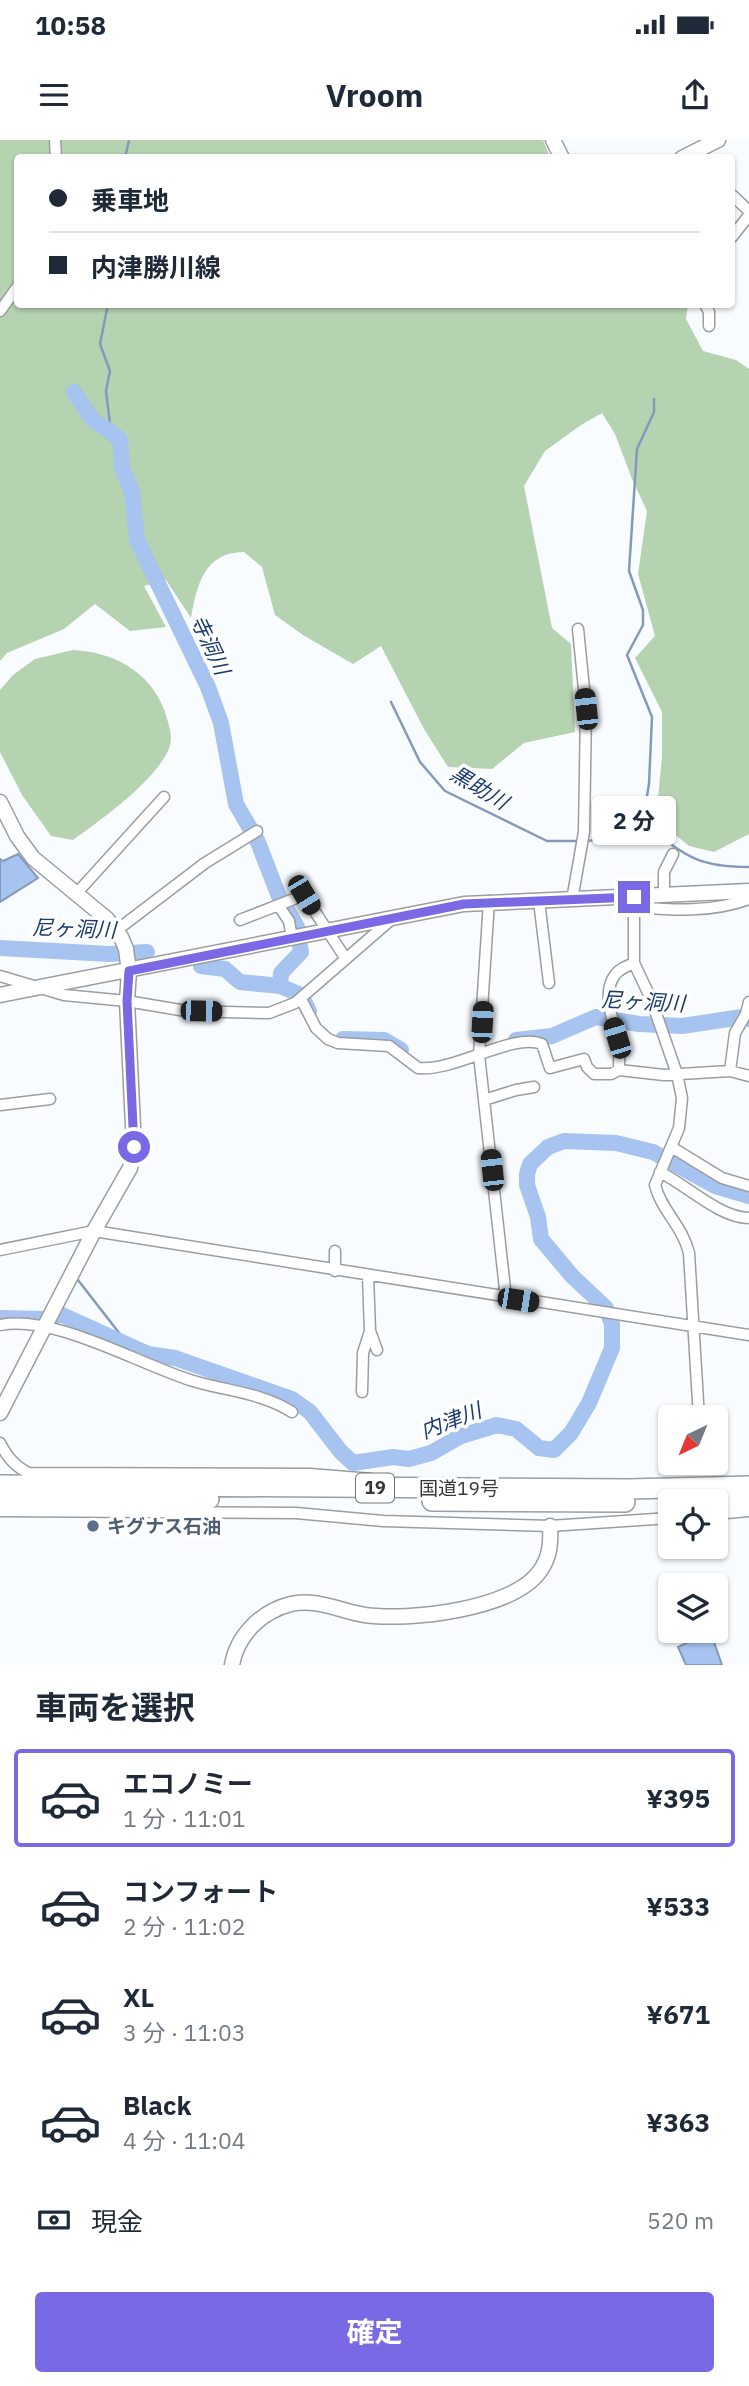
<!DOCTYPE html>
<html lang="ja">
<meta charset="utf-8">
<style>
body{margin:0;font-family:"IBM Plex Sans","Noto Sans JP",sans-serif;background:#f6f6f7;color:#1f2937;height:100vh;display:flex;flex-direction:column;font-size:26px;white-space:nowrap}
*{box-sizing:border-box;margin:0}
p{font-size:23px;color:#747a83}
.icon{flex:none;width:38px;height:38px;fill:none;stroke:currentColor;stroke-width:2;stroke-linecap:round;stroke-linejoin:round}
.map{position:relative;height:1525px;overflow:hidden}
.details{display:flex;flex-direction:column;background:#fff;flex:1}
.details>*{flex:none}
.banner{position:absolute;left:14px;top:14px;width:721px;height:154px;border-radius:7px;box-shadow:0 2px 5px #0004;display:grid;align-content:center;height:154px;padding:0 35px;background:#fff}
.needle{width:46px;rotate:223deg}
.fabs{position:absolute;left:658px;top:1265px;display:grid;gap:14px}
.fabs a{display:grid;place-items:center;width:70px;height:70px;border-radius:7px;background:#fff;box-shadow:0 2px 5px #0004;font-size:35px}
.end{position:absolute;width:32px;height:32px;margin:-16px;border:9px solid #7a69e5;background:#fff;box-shadow:0 0 0 4px #fff}
.from{border-radius:50%}
.bubble{position:absolute;height:49px;border-radius:7px;background:#fff;box-shadow:0 2px 5px #0004;font-size:23px;font-weight:700;line-height:49px;text-align:center}
.car{position:absolute;width:21px;height:42px;margin:-21px -10px;border-radius:9px;box-shadow:0 0 5px 2px #0007;background:linear-gradient(#222 24%,#8ab4d8 0 40%,#222 0 76%,#8ab4d8 0 86%,#222 0)}
.banner b{display:flex;align-items:center;gap:24px;height:66px;font-size:26px}
.banner b+b{border-top:2px solid #e0e1e3}
.banner i{width:18px;height:18px;background:#1f2937}
ul{padding:0;list-style:none}
li{display:flex;align-items:center;gap:21px;height:98px;margin:0 14px 10px;padding:0 21px;border:4px solid transparent;border-radius:7px}
li div{flex:1}
li b{display:block;font-size:26px}
li em{font-style:normal;font-weight:700}
li.on{border-color:#7a69e5}
li>.icon{width:63px;height:63px;stroke-width:1.5}
h2{padding:0 35px;font-size:32px;line-height:84px}
.pay{display:flex;align-items:center;gap:18px;height:77px;padding:0 35px;font-size:26px}
.pay p{margin-inline-start:auto}
.button{display:flex;gap:14px;margin-top:auto;padding:14px 35px}
.button a{flex:1;height:80px;border-radius:7px;background:#7a69e5;color:#fff;font-size:28px;font-weight:700;line-height:80px;text-align:center}
.status{display:flex;justify-content:space-between;align-items:center;height:49px;padding:0 35px;background:#fff;direction:ltr}
.status svg{height:19px;fill:currentColor}
header{display:flex;justify-content:space-between;align-items:center;height:91px;padding:0 35px;background:#fff;font-size:32px;font-weight:700}
.map>svg:first-child{display:block}
.green{fill:#b5d2b1}
.water{fill:#a7c3ef;stroke:#8599b8;stroke-width:2}
.lines{fill:none;stroke-linecap:round;stroke-linejoin:round}
.stream{stroke:#8599b8;stroke-width:2.5}
.river{stroke:#a7c3ef;stroke-width:16}
.street-casing{stroke:#9b9ea1;stroke-width:13}
.secondary-casing{stroke:#9b9ea1;stroke-width:17}
.highway-casing{stroke:#9b9ea1;stroke-width:22}
.street{stroke:#fff;stroke-width:10}
.secondary{stroke:#fff;stroke-width:14}
.highway{stroke:#fff;stroke-width:19}
.route{stroke:#7a69e5;stroke-width:9}
.service-dot{fill:#5c6f8a;stroke:#fff;stroke-width:2.5}
.labels{text-anchor:middle;stroke-width:7;stroke-linejoin:round;paint-order:stroke}
.shield{fill:#fff;stroke:#727474;stroke-width:2}
.shield-label{font-size:18px;font-weight:bold;fill:#363839}
.street-label{font-size:19px;fill:#363839;stroke:#fff}
.service-label{font-size:19px;font-weight:bold;fill:#4e5e75;stroke:#fff;text-anchor:start}
.water-label{font-size:21px;font-style:italic;fill:#193a6e;stroke:#fff}
</style>
<div class="status"><b>10:58</b><svg viewBox="0 0 49 12"><path d="M0 12V9h3v3zM5 12V6h3v6zM10 12V3h3v9zM15 12V0h3v12zM26 1h20v11H26zM47 4h2v5h-2z"/></svg></div>
<header><svg class="icon" aria-label="menu" viewBox="0 0 24 24"><path d="M4 6h16M4 12h16M4 18h16"/></svg>Vroom<svg class="icon" aria-label="share" viewBox="0 0 24 24"><path d="M12 15V3M7 8l5-5 5 5M5 13v7h14v-7"/></svg></header>
<div class="map">
<svg width="749" height="1525" viewBox="0 0 749 1525">
<rect width="100%" height="100%" fill="#f9fcff"/>
<!-- green -->
<path class="green" d="M0,0H543L550,17L18,18V164L688,165L686,179L703,211L736,220L749,229V694L714,712L689,706L656,679L662,617V572L635,518L655,496L638,434L647,371L632,339L615,294L602,273L581,285L545,311L524,346L552,488L571,504L575,592L524,603L492,629L448,627L424,589L381,506L353,524L303,495L275,475L262,427L244,412C204,412 197,445 191,478L166,440L144,446L166,487L130,491L95,464L64,489L7,513L0,521Z
M73,510C118,512 157,536 168,582C171,593 173,602 167,613C150,645 102,679 73,700L51,696L22,655L0,612V550L13,535L35,519Z"/>
<!-- water -->
<path class="water" d="M18,714L38,738L0,762V719L3,721Z
M703,1495L713,1499L722,1525H686L678,1507Z"/>
<g class="lines">
<!-- stream -->
<path class="stream" d="M125,18L129,0
M108,164L100,204L110,231L106,251L111,292
M391,562L420,622L445,651L547,701H580
M651,689L643,680L649,644L652,577L627,515L643,485V470L629,431L637,309L654,272V259
M586,701L630,697L651,689C688,718 701,727 749,727
M78,1140L130,1207"/>
<!-- river -->
<path class="river" d="M74,252L92,279L120,299L122,328L132,352L137,400L208,547L221,583L236,664L258,702L278,754L297,787
M0,808L109,814L147,812
M201,826L225,829L240,842L280,846L301,855L309,871
M280,846L281,833L301,812L300,806
M343,899L384,900L401,910
M516,900L552,896L596,877L639,884L682,886L742,877L749,879
M0,1178L44,1179L60,1174L148,1214L175,1218L292,1259L310,1272L341,1312L353,1323L393,1317L409,1319L431,1313L461,1296L497,1285L516,1289L539,1308L554,1310L571,1293L589,1263L612,1208V1184L606,1168L572,1136L541,1099L538,1077L527,1045V1034L530,1024L548,1007L564,1001L616,1003L653,1012L715,1046L749,1056"/>
<defs>
<path id="street" d="M55,0L56,18
M732,55L749,71
M732,97L749,75
M705,164L709,172V186
M0,171L18,146
M76,754L164,657
M664,756V732L673,714
M634,757V823L651,859L677,934L682,958L679,988L655,1045C661,1070 682,1085 689,1113L699,1278
M572,760L584,692L586,569L578,489
M489,761L479,915L506,1158
M539,761L549,843
M278,765L289,781L292,798
M634,767C674,770 710,773 749,759
M240,780L304,755L346,819
M117,790L205,723L257,691
M0,836L64,855L127,861L186,871L269,873L295,863L393,778
M301,859L316,888L328,899L338,903L389,906L418,928C455,932 513,892 542,904L550,928L584,919L587,927L594,934H611L619,930C619,920 620,911 618,901C614,882 601,853 615,835C619,829 627,826 634,823
M619,930L664,935L730,931L749,936
M730,931L735,893L746,874L749,862
M484,960L516,950L534,947
M0,965L50,959
M673,1008L722,1038L749,1046
M660,1032C686,1045 720,1078 749,1078
M0,1110L94,1091L749,1195
M335,1111V1131
M368,1136L370,1191L377,1210
M0,1185C53,1174 137,1223 190,1240C224,1251 261,1252 292,1272
M362,1252L363,1213L370,1191
M0,1303C7,1317 14,1325 28,1333L310,1334L372,1339
M0,1371L296,1373L383,1381L550,1386L670,1378
M716,1374L749,1371"/>
<path id="secondary" d="M553,0L562,18
M682,18L718,0
M0,662L17,696L33,718L107,779L121,797L126,809L129,831L127,861L134,1007L130,1028L94,1091L0,1273
M0,855L464,764L749,751
M232,1525C237,1495 262,1471 291,1464C315,1458 341,1471 365,1475C408,1481 513,1470 540,1431C550,1417 551,1403 550,1386"/>
<path id="highway" d="M0,1345L629,1349L749,1346
M0,1359H209
M432,1361L625,1362
M673,1361L749,1360"/>
</defs>
<!-- street casing -->
<use href="#street" class="street-casing"/>
<!-- secondary casing -->
<use href="#secondary" class="secondary-casing"/>
<!-- highway casing -->
<use href="#highway" class="highway-casing"/>
<!-- street -->
<use href="#street" class="street"/>
<!-- secondary -->
<use href="#secondary" class="secondary"/>
<!-- highway -->
<use href="#highway" class="highway"/>
</g>
<g class="lines">
<!-- route -->
<path class="route" d="M134,1007L127,861L129,831L464,764L634,757"/>
</g>
<!-- markers -->
<circle class="service-dot" cx="93" cy="1386" r="7"/>
<g class="labels">
<!-- shield labels -->
<rect class="shield" x="356" y="1333.5" width="38" height="29" rx="5"/>
<g class="shield-label">
<text x="375" y="1354">19</text>
</g>
<!-- street labels -->
<g class="street-label">
<text x="459" y="1355">国道19号</text>
</g>
<!-- service labels -->
<g class="service-label">
<text x="107" y="1393">キグナス石油</text>
</g>
<!-- water labels -->
<g class="water-label">
<text transform="translate(210 505) rotate(65)" y="7">寺洞川</text>
<text transform="translate(479 648) rotate(31)" y="7">黒助川</text>
<text transform="translate(74 789) rotate(2)" y="7">尼ヶ洞川</text>
<text transform="translate(643 862) rotate(3)" y="7">尼ヶ洞川</text>
<text transform="translate(451 1281) rotate(-21)" y="7">内津川</text>
</g>
</g>
</svg>
<div class="fabs">
<a><svg class="needle" viewBox="-14 -14 28 28"><path d="M0-13l5 13h-10z" fill="#e53935"/><path d="M0 13l5-13h-10z" fill="#747a83"/></svg></a>
<a><svg class="icon" aria-label="locate" viewBox="0 0 24 24"><circle cx="12" cy="12" r="6"/><path d="M12 2v4M12 18v4M2 12h4M18 12h4"/></svg></a>
<a><svg class="icon" aria-label="layers" viewBox="0 0 24 24"><path d="M12 4l9 5-9 5-9-5zM3 14l9 5 9-5"/></svg></a>
</div>
<i class="end from" style="left:134px;top:1007px"></i>
<i class="end" style="left:634px;top:757px"></i>
<div class="bubble" style="left:592px;top:656px;width:84px">2 分</div>
<i class="car" style="left:586px;top:569px;rotate:354deg"></i>
<i class="car" style="left:304px;top:755px;rotate:149deg"></i>
<i class="car" style="left:201px;top:871px;rotate:91deg"></i>
<i class="car" style="left:482px;top:882px;rotate:3deg"></i>
<i class="car" style="left:617px;top:898px;rotate:343deg"></i>
<i class="car" style="left:492px;top:1030px;rotate:354deg"></i>
<i class="car" style="left:518px;top:1160px;rotate:99deg"></i>
<div class="banner">
<b><i class="from"></i>乗車地</b>
<b><i></i>内津勝川線</b>
</div>
</div>
<section class="details">
<h2>車両を選択</h2>
<ul>
<li class="on"><svg class="icon" aria-label="car" viewBox="0 0 24 24"><path d="M5 17H2v-5l4-1 3-4h7l3 4 3 1v5h-3M9 17h6M6 11h13"/><circle cx="7" cy="17" r="2"/><circle cx="17" cy="17" r="2"/></svg><div><b>エコノミー</b><p>1 分 · 11:01</p></div><em>¥395</em></li>
<li><svg class="icon" aria-label="car" viewBox="0 0 24 24"><path d="M5 17H2v-5l4-1 3-4h7l3 4 3 1v5h-3M9 17h6M6 11h13"/><circle cx="7" cy="17" r="2"/><circle cx="17" cy="17" r="2"/></svg><div><b>コンフォート</b><p>2 分 · 11:02</p></div><em>¥533</em></li>
<li><svg class="icon" aria-label="car" viewBox="0 0 24 24"><path d="M5 17H2v-5l4-1 3-4h7l3 4 3 1v5h-3M9 17h6M6 11h13"/><circle cx="7" cy="17" r="2"/><circle cx="17" cy="17" r="2"/></svg><div><b>XL</b><p>3 分 · 11:03</p></div><em>¥671</em></li>
<li><svg class="icon" aria-label="car" viewBox="0 0 24 24"><path d="M5 17H2v-5l4-1 3-4h7l3 4 3 1v5h-3M9 17h6M6 11h13"/><circle cx="7" cy="17" r="2"/><circle cx="17" cy="17" r="2"/></svg><div><b>Black</b><p>4 分 · 11:04</p></div><em>¥363</em></li>
</ul>
<div class="pay"><svg class="icon" aria-label="cash" viewBox="0 0 24 24"><path d="M3 7h18v10H3z"/><circle cx="12" cy="12" r="2"/></svg>現金<p>520 m</p></div>
<div class="button"><a>確定</a></div>
</section>
